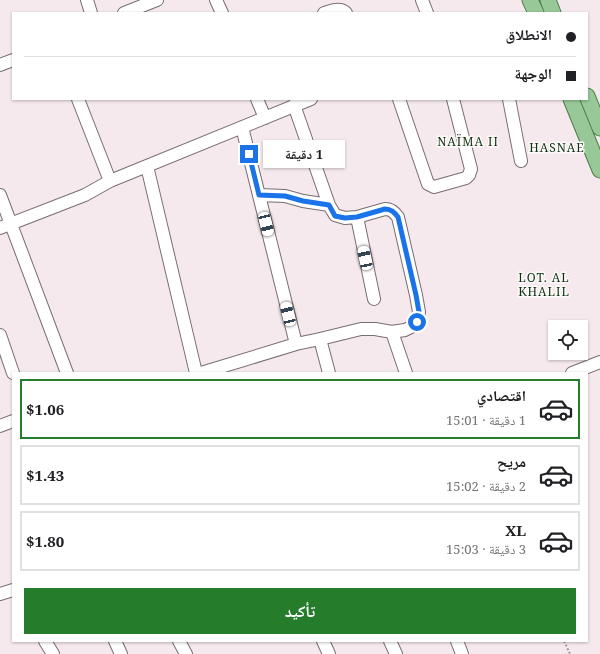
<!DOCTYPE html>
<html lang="ar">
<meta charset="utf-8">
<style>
body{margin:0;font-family:"Noto Serif","Noto Naskh Arabic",serif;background:#f6f6f6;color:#202124;direction:rtl;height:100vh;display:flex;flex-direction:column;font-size:15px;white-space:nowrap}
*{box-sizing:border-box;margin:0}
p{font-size:13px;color:#757577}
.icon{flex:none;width:22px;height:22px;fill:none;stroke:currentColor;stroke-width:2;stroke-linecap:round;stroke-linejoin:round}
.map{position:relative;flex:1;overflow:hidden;direction:ltr}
.sheet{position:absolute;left:12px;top:372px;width:576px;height:270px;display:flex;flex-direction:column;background:#fff;border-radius:0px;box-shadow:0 1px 3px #0004;direction:rtl}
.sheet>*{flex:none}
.banner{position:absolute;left:12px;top:12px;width:576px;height:88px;border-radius:0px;box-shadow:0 1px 3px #0004;direction:rtl;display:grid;align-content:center;height:88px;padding:0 12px;background:#fff}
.fabs{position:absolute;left:548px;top:320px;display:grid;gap:8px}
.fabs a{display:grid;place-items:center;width:40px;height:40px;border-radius:0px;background:#fff;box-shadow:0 1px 3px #0004;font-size:20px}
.end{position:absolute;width:18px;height:18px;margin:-9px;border:5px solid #1a73e8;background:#fff;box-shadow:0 0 0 2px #fff}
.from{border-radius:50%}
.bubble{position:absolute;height:28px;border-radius:0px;background:#fff;box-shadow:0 1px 3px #0004;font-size:13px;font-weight:700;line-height:28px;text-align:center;direction:rtl}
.car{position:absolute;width:12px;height:24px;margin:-12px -6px;border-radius:5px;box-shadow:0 0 3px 1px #0007;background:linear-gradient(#fff 24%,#345 0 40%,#fff 0 76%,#345 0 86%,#fff 0)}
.banner b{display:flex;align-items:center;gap:14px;height:38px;font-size:15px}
.banner b+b{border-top:1px solid #e0e0e0}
.banner i{width:10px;height:10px;background:#202124}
ul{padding:7px 0 0;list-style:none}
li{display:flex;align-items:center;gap:12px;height:60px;margin:0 8px 6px;padding:0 4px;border:2px solid #e0e0e0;border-radius:0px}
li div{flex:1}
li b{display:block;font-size:15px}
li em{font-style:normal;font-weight:700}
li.on{border-color:#257c2a}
li>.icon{width:36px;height:36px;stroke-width:1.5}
.cta{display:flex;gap:8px;margin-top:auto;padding:8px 12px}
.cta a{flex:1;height:46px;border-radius:0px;background:#257c2a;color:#fff;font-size:16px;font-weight:700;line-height:46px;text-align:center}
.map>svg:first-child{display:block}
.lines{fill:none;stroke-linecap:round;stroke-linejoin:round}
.minor-casing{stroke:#786d71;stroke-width:14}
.major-casing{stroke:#4b7c4a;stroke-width:17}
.path{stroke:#a49b9e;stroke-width:2;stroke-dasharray:2 2;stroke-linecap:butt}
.minor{stroke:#fff;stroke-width:12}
.major{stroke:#98c898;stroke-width:15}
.route{stroke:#1a73e8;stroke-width:5}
.labels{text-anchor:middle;stroke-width:3;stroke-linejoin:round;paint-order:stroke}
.quarter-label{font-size:12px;letter-spacing:1px;fill:#0b340d;stroke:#fef9fb}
</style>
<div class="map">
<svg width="600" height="654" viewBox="0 0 600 654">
<rect width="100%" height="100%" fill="#f6e9ee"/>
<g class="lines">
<defs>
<path id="minor" d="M87,0L91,13
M216,0L222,13
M422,0L427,13
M124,13L157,0
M324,13C332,11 340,7 346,13
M0,65L13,60
M78,99L110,181
M257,99L265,118
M399,99L428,184L434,187L466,178L469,175L471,169L453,99
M509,99L521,161
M294,105L329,205
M147,166L196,373
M0,195L67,373
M259,195L285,196L303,201L329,205L335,215L345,218L357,217L385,209C391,209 394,212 398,217L416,295L419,312L418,318L417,322L411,327L405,330L398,331L392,332L375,329H361L320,339L296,344
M357,217L374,299
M0,228L85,195L110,181L311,99
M392,332L406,373
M0,335L13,373
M320,339L329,373
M201,373L296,344L242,127
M572,373L600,362
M0,426L13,421
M0,594L13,590
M45,641L53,654
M115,641L121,654
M179,641L186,654
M323,641L329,654
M390,641L396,654
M457,641L462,654"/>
<path id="major" d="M530,0L536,13
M548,0L553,13
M587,96L600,128
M571,99L600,170"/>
</defs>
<!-- minor casing -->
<use href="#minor" class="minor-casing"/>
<!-- major casing -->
<use href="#major" class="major-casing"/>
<!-- path -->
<path class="path" d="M564,641L570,654"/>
<!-- minor -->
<use href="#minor" class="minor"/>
<!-- major -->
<use href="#major" class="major"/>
</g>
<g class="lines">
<!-- route -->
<path class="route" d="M249,154L259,195L285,196L303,201L329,205L335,216L345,218L357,217L385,209C391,209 394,212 398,217L416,295L419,312L418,318L417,322"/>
</g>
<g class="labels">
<!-- quarter labels -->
<g class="quarter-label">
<text x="468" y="146">NAÏMA II</text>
<text x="557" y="152">HASNAE</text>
<text x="544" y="282">LOT. AL<tspan x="544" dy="14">KHALIL</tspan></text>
</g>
</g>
</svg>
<div class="fabs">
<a><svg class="icon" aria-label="locate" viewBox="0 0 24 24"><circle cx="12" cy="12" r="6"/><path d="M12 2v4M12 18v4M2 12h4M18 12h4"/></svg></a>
</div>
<i class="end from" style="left:417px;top:322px"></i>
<i class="end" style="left:249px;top:154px"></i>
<div class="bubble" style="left:263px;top:140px;width:82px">1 دقيقة</div>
<i class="car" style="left:266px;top:224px;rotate:166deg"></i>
<i class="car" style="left:365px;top:258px;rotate:348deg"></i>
<i class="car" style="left:288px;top:314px;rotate:346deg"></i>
<div class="banner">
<b><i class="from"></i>الانطلاق</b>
<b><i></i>الوجهة</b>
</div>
<section class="sheet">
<ul>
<li class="on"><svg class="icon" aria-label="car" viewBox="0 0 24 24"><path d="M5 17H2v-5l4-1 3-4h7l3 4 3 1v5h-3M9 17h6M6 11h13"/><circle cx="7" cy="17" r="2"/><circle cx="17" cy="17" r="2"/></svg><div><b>اقتصادي</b><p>1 دقيقة · 15:01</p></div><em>$1.06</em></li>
<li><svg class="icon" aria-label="car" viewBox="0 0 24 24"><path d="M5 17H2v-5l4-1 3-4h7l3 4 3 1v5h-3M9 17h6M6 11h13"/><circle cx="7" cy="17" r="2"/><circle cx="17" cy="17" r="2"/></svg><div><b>مريح</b><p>2 دقيقة · 15:02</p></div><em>$1.43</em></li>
<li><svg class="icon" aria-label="car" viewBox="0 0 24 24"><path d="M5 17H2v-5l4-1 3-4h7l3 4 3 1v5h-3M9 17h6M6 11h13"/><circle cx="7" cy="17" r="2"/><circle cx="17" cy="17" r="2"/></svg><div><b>XL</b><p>3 دقيقة · 15:03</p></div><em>$1.80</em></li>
</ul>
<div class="cta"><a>تأكيد</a></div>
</section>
</div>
